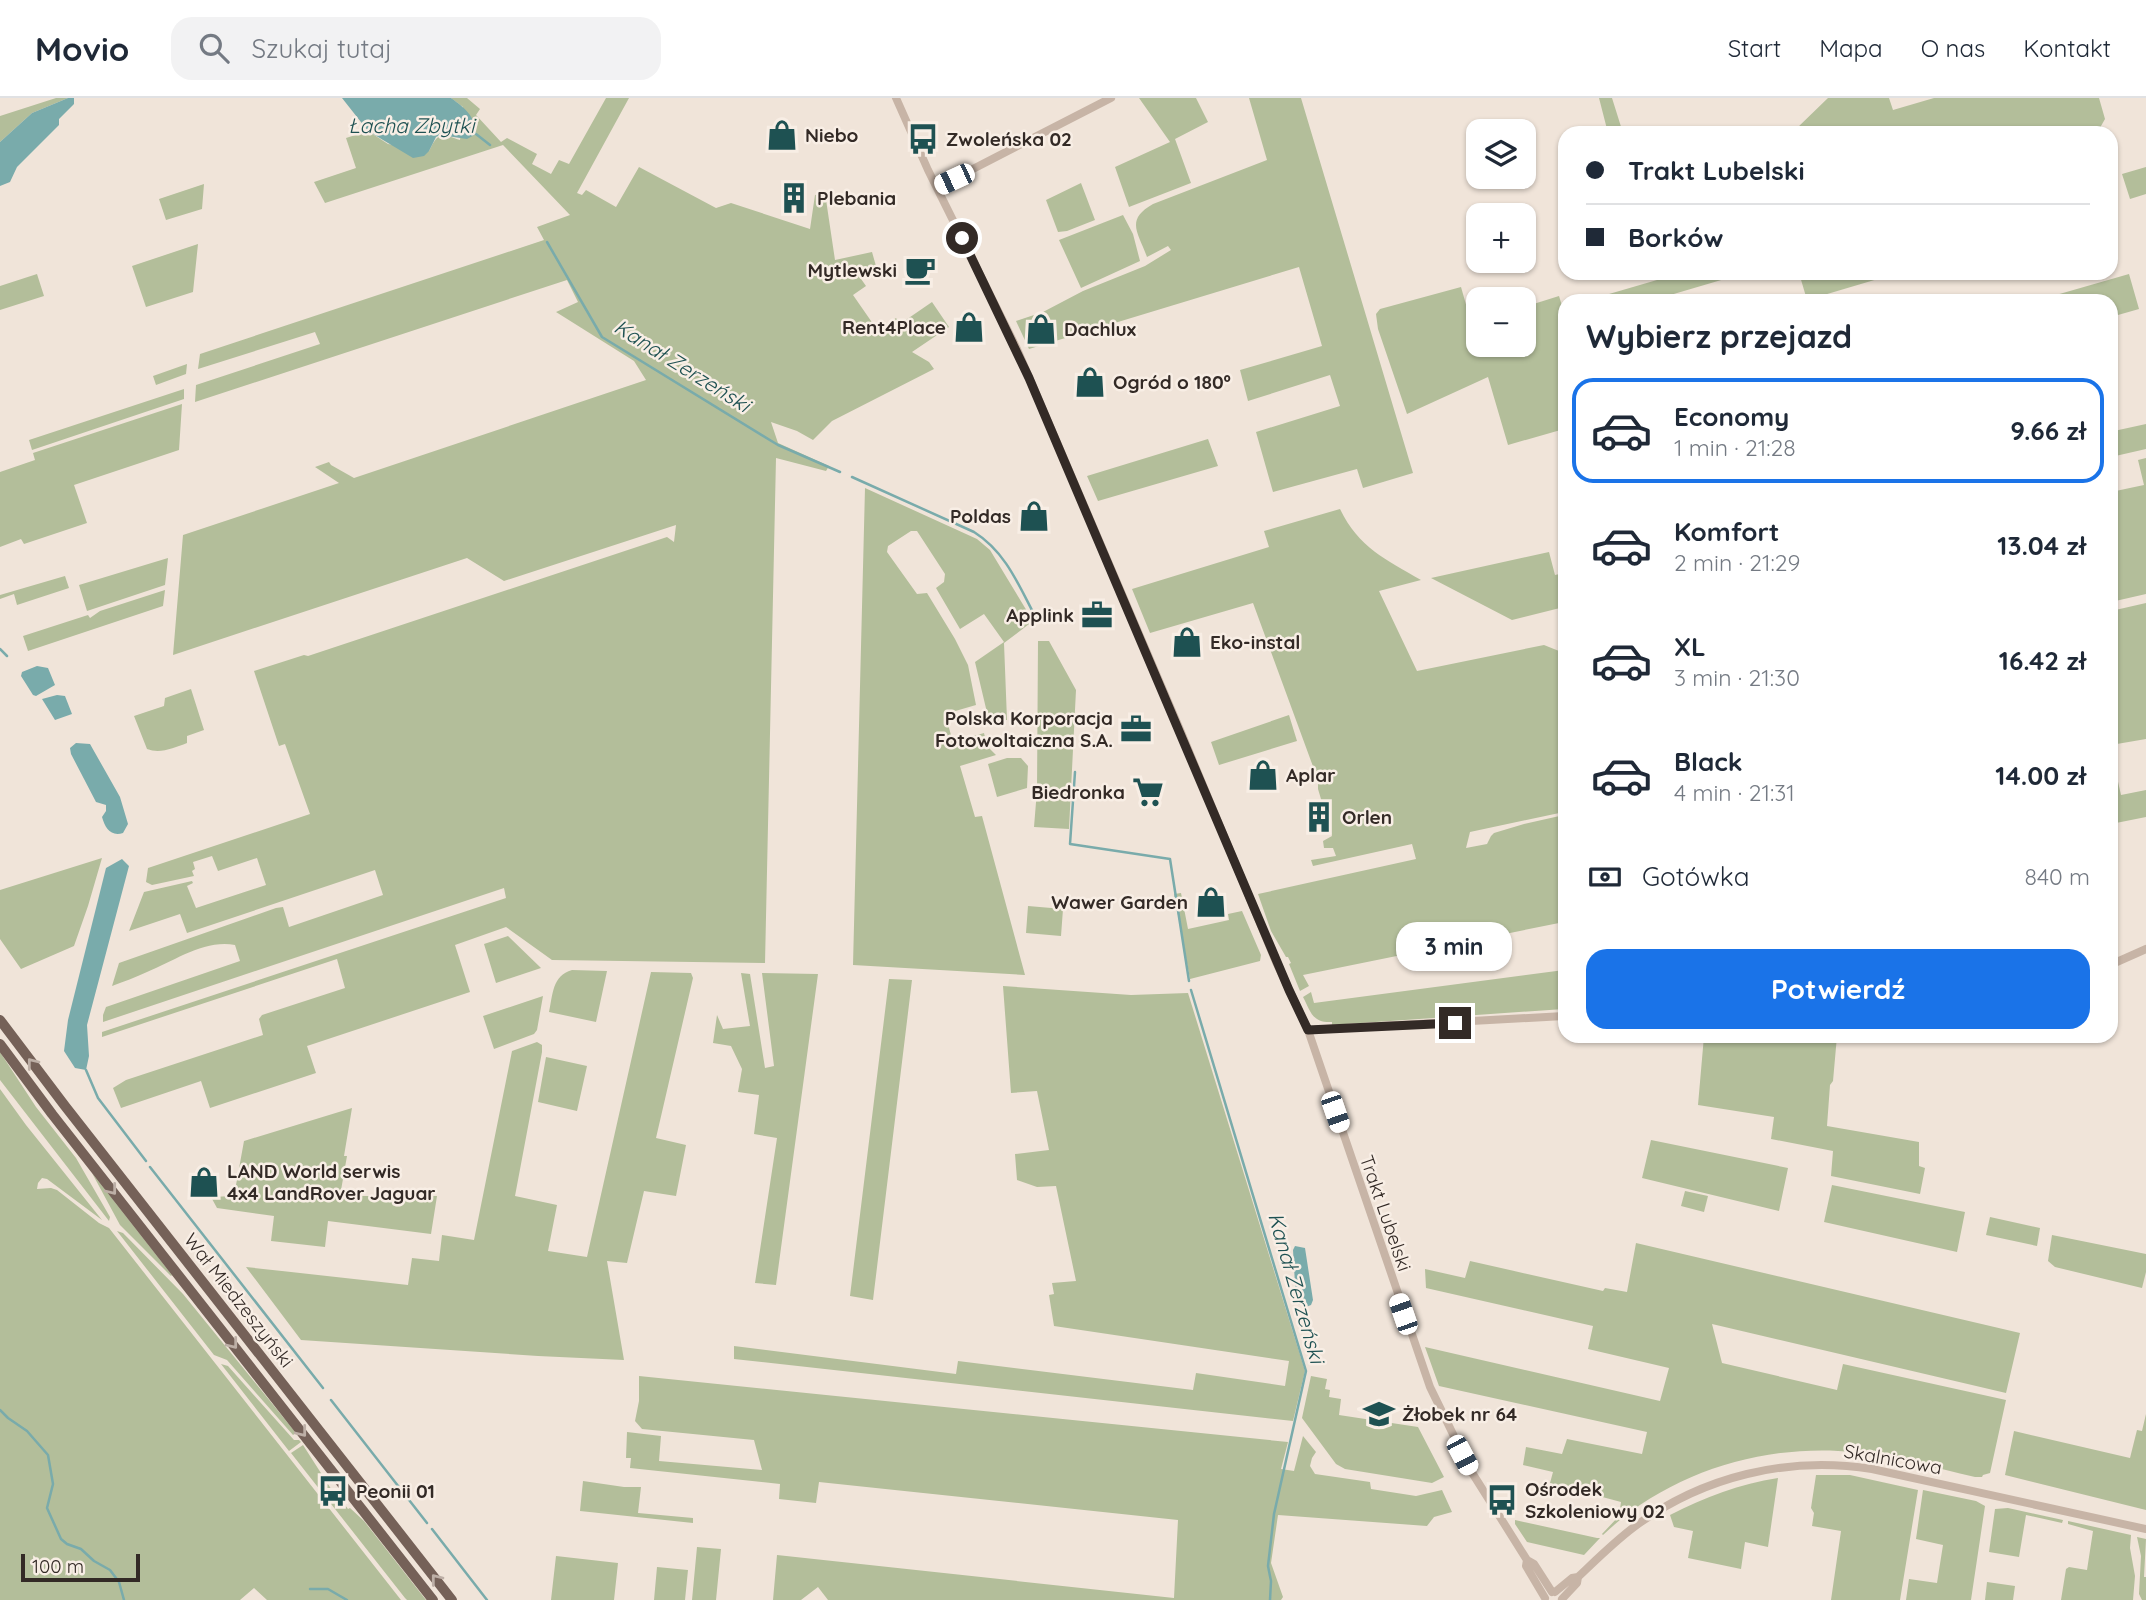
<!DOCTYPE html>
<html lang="pl">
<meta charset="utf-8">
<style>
body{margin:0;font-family:Quicksand,sans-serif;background:#f2f2f3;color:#1f2937;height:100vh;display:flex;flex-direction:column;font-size:26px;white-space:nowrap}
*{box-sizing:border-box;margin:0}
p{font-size:23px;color:#747a83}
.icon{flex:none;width:38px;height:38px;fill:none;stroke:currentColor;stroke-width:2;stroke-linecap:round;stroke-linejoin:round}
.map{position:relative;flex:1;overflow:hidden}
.side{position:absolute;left:1558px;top:196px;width:560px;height:749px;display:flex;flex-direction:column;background:#fff;border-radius:21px;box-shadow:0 2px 5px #0004}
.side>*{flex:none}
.guide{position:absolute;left:1558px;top:28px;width:560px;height:154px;border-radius:21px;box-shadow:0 2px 5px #0004;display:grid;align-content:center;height:154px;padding:0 28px;background:#fff}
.buttons{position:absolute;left:1466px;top:21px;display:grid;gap:14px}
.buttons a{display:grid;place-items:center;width:70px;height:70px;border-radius:14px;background:#fff;box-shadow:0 2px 5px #0004;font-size:35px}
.scale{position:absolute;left:21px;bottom:18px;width:119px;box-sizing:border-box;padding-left:7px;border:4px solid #332a26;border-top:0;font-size:19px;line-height:24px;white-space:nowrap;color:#332a26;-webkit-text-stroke:5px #f8eee5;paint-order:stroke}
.end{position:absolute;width:32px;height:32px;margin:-16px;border:9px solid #332a26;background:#fff;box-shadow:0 0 0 4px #fff}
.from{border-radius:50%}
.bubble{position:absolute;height:49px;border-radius:21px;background:#fff;box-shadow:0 2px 5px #0004;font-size:23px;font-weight:700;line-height:49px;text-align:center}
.car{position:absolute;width:21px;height:42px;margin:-21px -10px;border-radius:9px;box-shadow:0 0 5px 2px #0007;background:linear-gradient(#fff 24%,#345 0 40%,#fff 0 76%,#345 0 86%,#fff 0)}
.guide b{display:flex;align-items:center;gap:24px;height:66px;font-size:26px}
.guide b+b{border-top:2px solid #e0e1e3}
.guide i{width:18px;height:18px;background:#1f2937}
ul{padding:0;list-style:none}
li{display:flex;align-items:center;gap:21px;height:105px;margin:0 14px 10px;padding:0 14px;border:4px solid transparent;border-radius:21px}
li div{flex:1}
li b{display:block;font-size:26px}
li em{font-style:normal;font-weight:700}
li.on{border-color:#1a73e8}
li>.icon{width:63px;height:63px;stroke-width:1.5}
h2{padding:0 28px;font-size:32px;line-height:84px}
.pay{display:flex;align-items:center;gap:18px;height:77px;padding:0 28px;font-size:26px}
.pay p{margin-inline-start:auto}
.button{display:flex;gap:14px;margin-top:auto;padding:14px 28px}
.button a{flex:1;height:80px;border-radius:21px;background:#1a73e8;color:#fff;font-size:28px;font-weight:700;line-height:80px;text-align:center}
header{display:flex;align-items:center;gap:42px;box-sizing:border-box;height:98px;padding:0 35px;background:#fff;border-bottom:2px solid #e0e1e3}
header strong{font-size:33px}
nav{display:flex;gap:38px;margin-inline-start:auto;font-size:24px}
.search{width:490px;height:63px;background:#f2f2f3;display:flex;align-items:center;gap:18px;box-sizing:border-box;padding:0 24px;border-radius:21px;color:#747a83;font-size:26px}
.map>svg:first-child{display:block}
.green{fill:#b3be9a}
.water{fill:#79abab}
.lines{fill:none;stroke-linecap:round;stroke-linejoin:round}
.stream{stroke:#79abab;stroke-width:2.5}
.minor{stroke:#c7b4a6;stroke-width:8}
.major{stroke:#756158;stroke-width:10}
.oneway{stroke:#bdafa6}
.route{stroke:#332a26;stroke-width:9}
.labels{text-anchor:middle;stroke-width:5;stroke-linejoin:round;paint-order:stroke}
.poi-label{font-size:19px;font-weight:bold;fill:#332a26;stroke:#f8eee5;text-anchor:start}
.street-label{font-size:19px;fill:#332a26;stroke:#f8eee5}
.water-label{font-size:21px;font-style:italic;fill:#1e5152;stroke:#f8eee5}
</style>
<header>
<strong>Movio</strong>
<div class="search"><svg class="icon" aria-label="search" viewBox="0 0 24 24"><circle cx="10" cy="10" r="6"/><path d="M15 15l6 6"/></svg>Szukaj tutaj</div>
<nav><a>Start</a><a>Mapa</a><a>O nas</a><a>Kontakt</a></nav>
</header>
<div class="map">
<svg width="2146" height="1502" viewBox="0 0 2146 1502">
<rect width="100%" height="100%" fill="#f0e4d9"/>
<!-- green -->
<path class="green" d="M56,0H68L32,15L0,44V18Z
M451,0H467L480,11L476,17L501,44L507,40L537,56L532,66L551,76L559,62L569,66L606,0H629L577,95L582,97L586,92L616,109L639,69L716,110L731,105L810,131L815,97L825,95L835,162L872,154L876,168L859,178L866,188L853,197L878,233L896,220L900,226L932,204L949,229L912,254L929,264L934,271L832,323L813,342L797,333L771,324L778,345L829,368L826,373L776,360L765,865L552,862L506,829L455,847L470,894L307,948L316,975L210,1010L201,983L121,1010L113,990L126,982L263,937L259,921L262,917L345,890L337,861L102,939V934L506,800L504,790L103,924V917L106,909L240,863L235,847C205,841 174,863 147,874C136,879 123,884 112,888L119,865L276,810L283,809L289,829L383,797L375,772L187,835L180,816L129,833L144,794L192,783L193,785L187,788L196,810L266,787L257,760L218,773L212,758L193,764L195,771L192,773L194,778L152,787L146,784L148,770L310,716L285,646L279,648L254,573L304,557L308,558L667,439L674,444L676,427L504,483L467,460L173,557L183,437L339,385L315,369L329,364L331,367L354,380L646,282L634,263L556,214L578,204L567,182L195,304L196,287L320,246L315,234L198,271L200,256L544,142L537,129L570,117L503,47L325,105L314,84L356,70L346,40L368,33L388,46L429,53C438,34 441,35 460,42L463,9Z
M1139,0H1196L1208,24L1175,41L1191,85L1129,109L1115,69L1170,44Z
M1249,0H1301L1413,375L1363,390L1357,371L1273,394L1256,334L1340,308L1330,277L1248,303L1240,272L1322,248L1299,169L1029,251L1016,223L1043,214L1083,193L1145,168L1171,152L1168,148L1147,159C1138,134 1125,122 1153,106L1267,62Z
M1599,0H1612L1623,35H1608Z
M1828,0H1889L1893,12L1934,0H2099L2105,21L2101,28L2102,35H1799L1797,30Z
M2146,69V96L2130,101L2122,76Z
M1081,85L1095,122L1067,133L1058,134L1046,102Z
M204,86L202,111L166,122L159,101Z
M1123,117L1133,136L1140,163L1081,190L1059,142Z
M198,146L193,194L146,209L132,168Z
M1681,175H1745L1650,203H1585Z
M1799,175H1898L1807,202Z
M37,176L44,198L0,212V188Z
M2129,176L2139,211L2111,219L2110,203H2057L2056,197Z
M1461,189L1473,231L1479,228V247H1524V209L1559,198L1564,214V331L1508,347L1488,279L1407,316L1378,231L1376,216L1380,211Z
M187,266L186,276L156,287L153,278Z
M184,291V301L32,352L29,342Z
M182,306L179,352L74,387L87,425L24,446L21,441L0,449V374L35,362L33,355Z
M2111,319L2114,333L2146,326V351L2111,359Z
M1208,341L1218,368L1098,403L1087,378Z
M2146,360V496L2111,504V394L2144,387L2138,362Z
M865,390L977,441L990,452L1033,523L1004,545L1007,622L989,623L975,564L1004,544L984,516L960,531L936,490L944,484L945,476L917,433H911L888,448L887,454L917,496L927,495L955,541L968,567L976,607L945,616L953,644L984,635L987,648L996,657L960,668L975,719L982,718L1025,877L853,867Z
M1340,411C1359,450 1385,461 1421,482L1379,493L1417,573L1544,547L1564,555V625L1561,626L1564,641V714L1470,734L1466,750L1487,746L1491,738L1494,735L1524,726L1564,717V824L1303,877L1309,888L1300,893L1289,866L1291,865L1288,859H1286L1271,833L1258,796L1416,761L1412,746L1313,768L1311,762L1336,758L1333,750H1324L1323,743L1332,738L1318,691V682L1253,505L1150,535L1132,491L1269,449L1264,433Z
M1549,454L1555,477L1564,475V509L1512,522L1431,480Z
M168,460L165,487L87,513L79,487Z
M65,478L69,490L17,507L14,496L0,501V497Z
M165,492L163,508L28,553L23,538L88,517L90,520L100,513Z
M2146,505V641L2111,647V513Z
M1038,543H1049L1076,592L1069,731L1034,729L1037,692Z
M191,591L204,632L187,638V645C174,650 160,656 147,651L134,618L164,608L165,600Z
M1289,617L1297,643L1219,667L1211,644Z
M2110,657H2112L2121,697L2146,692V719L2111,726Z
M1007,660H1021L1028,668L1027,690L997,699L988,666Z
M102,760L88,808L74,848L21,871L0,841V792Z
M1181,795L1188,831L1229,822L1228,816L1242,813L1261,857L1260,863L1190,881L1174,796Z
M1028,808L1063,811L1061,838L1026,835Z
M508,838L541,870L496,885L484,846Z
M572,872L607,873L596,924L549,914C553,896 552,878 572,872Z
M1564,872V911L1332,927V924C1312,925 1311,914 1303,899L1311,894L1314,905Z
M651,874L691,875L693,880L656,1040L686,1047L676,1098L644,1093L627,1165L607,1163L624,1262L538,1258L301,1242L246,1169L408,1187L412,1160L439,1163L442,1137L474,1142L512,953L537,944L542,947V954L515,1098L557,1107L548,1153L587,1159Z
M741,875L750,876L765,970L774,968L762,875L818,876L776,1187L755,1185L777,1040L754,1036L759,997L738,994L742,971L731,948L713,945L717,917L723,931L750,928Z
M889,881L912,882L873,1202L850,1198Z
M1003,888L1131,897L1188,895L1305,1273L1293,1323L734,1261V1248L956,1276L958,1263L1193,1292L1196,1275L1285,1288L1289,1263L1054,1228L1049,1197L1054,1196L1052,1185L1076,1183L1056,1088L1037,1089L1017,1082L1015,1056L1049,1052L1037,993L1011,995Z
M543,898L537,932L534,936L494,951L483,918Z
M1704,938H1837L1833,983L1830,987L1827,1028L1919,1044V1068L1925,1070L1920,1096L1831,1078L1833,1053L1771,1041L1774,1019L1698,1007Z
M0,954L36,1009L76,1060L110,1119L109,1123L0,982Z
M546,959L587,968L577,1013L538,1004Z
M0,991L26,1027L102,1122L47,1081L42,1080L38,1085L37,1091L51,1090L57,1092L99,1125L109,1130L401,1502H267L254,1490L240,1502H0Z
M352,1010L344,1058H347L340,1098H437L431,1136L328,1123L325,1149L271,1143L274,1118L217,1110L211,1099L234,1098L244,1043Z
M1651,1042L1788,1070L1779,1113L1642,1080Z
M92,1075L172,1177L171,1178L120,1127Z
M1832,1087L1965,1114L1957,1154L1824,1124Z
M1685,1093L1708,1098L1704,1114L1681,1108Z
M1990,1119L2040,1130L2037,1148L1986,1137Z
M117,1133L123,1135L183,1196L296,1335L293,1337L227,1262L214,1257Z
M2052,1137L2146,1156V1174L2142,1190L2055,1169L2048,1163Z
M1636,1145L2020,1235L2006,1295L1712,1226L1722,1265L1837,1292L1843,1266L2006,1302L1990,1375L1983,1377L1982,1379H1975C1935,1370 1895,1358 1854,1354C1765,1345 1669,1374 1603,1437L1602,1436L1619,1418L1621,1404L1550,1385L1553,1374L1523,1367L1526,1349L1562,1356L1567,1341L1642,1356L1647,1334L1439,1288L1425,1249L1660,1303L1669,1270L1588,1251L1593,1228L1426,1190L1425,1171L1465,1180L1470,1163L1603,1193L1605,1190L1627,1194Z
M221,1266L228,1268L294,1342H299L301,1344L289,1353Z
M639,1278L1288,1344L1281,1371L1294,1373L1303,1338L1316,1354L1312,1360L1310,1368L1315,1376L1370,1384L1371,1391L1416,1398L1442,1392L1452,1414L1434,1419L1427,1428L1278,1417L1271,1465L1283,1499L1281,1502H828L818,1489L801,1502H773L777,1457L1174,1500L1178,1422L819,1384L816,1405L779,1401L780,1386L630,1370L631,1360H626L627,1334L661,1338L659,1363L762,1372L754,1342L642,1331L635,1323L639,1303Z
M1311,1278L1327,1281L1325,1291L1330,1292L1329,1299L1341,1301L1339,1317L1418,1329L1444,1379L1432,1385L1345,1371L1336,1366L1302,1320Z
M2146,1316V1412L2005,1377L2014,1333L2130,1360L2137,1332L2142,1333Z
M303,1347L335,1397L337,1396L348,1411L350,1410L364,1423L426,1502H407L405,1500L291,1355Z
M1816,1377H1850L1918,1392L1900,1502H1831L1841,1433L1812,1428L1814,1415L1811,1410Z
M1778,1380L1768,1449L1745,1444L1741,1471L1688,1460L1693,1433L1674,1429L1670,1417C1705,1399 1740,1386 1778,1380Z
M583,1383L624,1389H641L638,1415L693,1420V1425L580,1413Z
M1923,1392L1976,1403L1985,1408L1971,1502H1906L1909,1481L1937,1485L1943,1447L1916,1441Z
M2008,1410L2063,1422L2062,1425L2026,1417L2019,1459L1989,1454L1995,1411Z
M1515,1422L1597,1440H1600L1584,1457L1527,1444L1515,1426Z
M2068,1423L2131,1437L2130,1450L2135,1478L2133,1502H2061L2066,1471L2069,1469L2087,1472L2093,1433L2068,1426Z
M2137,1439L2146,1441L2144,1479H2146V1502H2142L2139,1496L2141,1458Z
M697,1449L721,1451L716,1502H692Z
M556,1458L618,1465L614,1502H551Z
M657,1469L688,1472L685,1502H654Z
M1987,1484L2015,1488L2013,1502H1985Z"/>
<!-- water -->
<path class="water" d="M68,0H74V6L59,21V27L17,69L10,84L0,88V44L32,15Z
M342,0H451C465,10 475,18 476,36L467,41L440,37L436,39L429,53L424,58L413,60L368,33Z
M37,568L48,570L55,587L36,598L33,597L21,578L22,574Z
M57,597L65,598L72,616L55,622L42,601Z
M76,645L90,646L120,699L128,726L123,735C111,739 105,730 102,719L106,713V707L96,704L71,656L70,650Z
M122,761L129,768L87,927L89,958L86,972L75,970L64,953L68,922L106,770Z
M1295,1148L1305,1150L1313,1202L1311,1207L1306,1209L1298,1206L1296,1203L1293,1152Z"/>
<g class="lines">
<!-- stream -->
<path class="stream" d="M476,36L490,47
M547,144L602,239L778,347L840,374
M852,379L974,434C1006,454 1019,488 1036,520
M0,551L7,558
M1075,674L1070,746L1170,761L1189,883
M1191,892L1306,1273L1274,1416L1268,1468L1271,1483L1270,1502
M86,972L98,1000L146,1063
M150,1069L323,1290
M331,1302L427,1425
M0,1312L8,1320L27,1333L48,1357L53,1386L47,1410L61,1441L67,1446L81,1451L94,1463L110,1472L119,1484L124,1502
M432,1431L487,1502
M310,1491H328L347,1502"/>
<!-- minor -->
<path class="minor" d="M896,0L928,72L1017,251L1181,634L1276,864L1308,932L1430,1289L1471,1373L1527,1462L1526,1468L1545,1500
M938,89L1111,0
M2110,867L2146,851
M1308,932L1564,918
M1527,1462L1534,1466L1552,1494
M1555,1494L1572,1480L1578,1479C1596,1462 1614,1444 1634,1429C1703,1378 1787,1358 1872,1371L2146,1431
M1562,1501L1577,1485L1578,1479"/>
<!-- major -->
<path class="major" d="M0,922L65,1008L452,1502
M0,946L52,1016L433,1502"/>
</g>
<!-- one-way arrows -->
<defs><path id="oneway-chevron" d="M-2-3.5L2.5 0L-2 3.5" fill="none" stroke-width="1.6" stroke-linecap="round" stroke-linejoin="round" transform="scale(1.75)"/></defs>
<g class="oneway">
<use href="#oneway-chevron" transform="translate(32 965) rotate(-128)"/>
<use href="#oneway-chevron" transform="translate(112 1092) rotate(52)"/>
<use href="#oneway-chevron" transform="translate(233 1246) rotate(52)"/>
<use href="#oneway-chevron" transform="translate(302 1334) rotate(52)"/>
<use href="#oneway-chevron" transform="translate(436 1481) rotate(-128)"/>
</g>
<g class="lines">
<!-- route -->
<path class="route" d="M962,140L1029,280L1289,892L1308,932L1455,925"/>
</g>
<!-- icons -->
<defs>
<symbol id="shop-bare" viewBox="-9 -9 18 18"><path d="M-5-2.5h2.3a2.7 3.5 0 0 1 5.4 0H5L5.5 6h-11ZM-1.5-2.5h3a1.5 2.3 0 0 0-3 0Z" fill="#1e5152" stroke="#f8eee5" stroke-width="2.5" paint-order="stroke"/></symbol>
<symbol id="bus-bare" viewBox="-9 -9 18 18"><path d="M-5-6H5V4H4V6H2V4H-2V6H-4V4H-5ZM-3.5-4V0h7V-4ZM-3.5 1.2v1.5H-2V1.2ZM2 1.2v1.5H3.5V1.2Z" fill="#1e5152" stroke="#f8eee5" stroke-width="2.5" paint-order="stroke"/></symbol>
<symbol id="building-bare" viewBox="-9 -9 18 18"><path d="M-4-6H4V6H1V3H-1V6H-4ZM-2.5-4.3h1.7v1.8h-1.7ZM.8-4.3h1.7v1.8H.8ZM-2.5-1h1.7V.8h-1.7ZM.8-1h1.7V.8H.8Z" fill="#1e5152" stroke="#f8eee5" stroke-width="2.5" paint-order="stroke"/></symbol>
<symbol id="cafe-bare" viewBox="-9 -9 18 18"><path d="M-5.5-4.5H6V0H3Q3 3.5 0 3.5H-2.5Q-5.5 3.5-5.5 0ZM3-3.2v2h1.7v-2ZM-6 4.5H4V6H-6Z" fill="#1e5152" stroke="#f8eee5" stroke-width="2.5" paint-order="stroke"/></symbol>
<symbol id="office-bare" viewBox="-9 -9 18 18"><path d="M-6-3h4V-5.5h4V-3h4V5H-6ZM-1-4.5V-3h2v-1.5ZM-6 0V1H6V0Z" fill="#1e5152" stroke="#f8eee5" stroke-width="2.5" paint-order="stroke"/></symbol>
<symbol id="supermarket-bare" viewBox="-9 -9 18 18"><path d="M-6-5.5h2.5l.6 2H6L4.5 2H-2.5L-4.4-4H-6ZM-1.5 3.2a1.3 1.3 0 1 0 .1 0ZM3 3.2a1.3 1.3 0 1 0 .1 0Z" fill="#1e5152" stroke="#f8eee5" stroke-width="2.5" paint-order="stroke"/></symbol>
<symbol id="school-bare" viewBox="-9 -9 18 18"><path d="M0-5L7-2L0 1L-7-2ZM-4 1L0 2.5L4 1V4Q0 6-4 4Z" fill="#1e5152" stroke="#f8eee5" stroke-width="2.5" paint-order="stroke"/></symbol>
</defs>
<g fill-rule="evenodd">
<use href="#shop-bare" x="760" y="15" width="44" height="44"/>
<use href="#bus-bare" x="901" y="19" width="44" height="44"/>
<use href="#building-bare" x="772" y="78" width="44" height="44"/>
<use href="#cafe-bare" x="898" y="150" width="44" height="44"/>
<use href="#shop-bare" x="947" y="207" width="44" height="44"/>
<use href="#shop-bare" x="1019" y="209" width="44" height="44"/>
<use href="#shop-bare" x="1068" y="262" width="44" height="44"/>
<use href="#shop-bare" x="1012" y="396" width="44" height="44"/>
<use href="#office-bare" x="1075" y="495" width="44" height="44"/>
<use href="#shop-bare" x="1165" y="522" width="44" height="44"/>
<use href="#office-bare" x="1114" y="609" width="44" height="44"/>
<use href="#shop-bare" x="1241" y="655" width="44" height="44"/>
<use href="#supermarket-bare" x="1126" y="672" width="44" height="44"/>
<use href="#building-bare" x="1297" y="697" width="44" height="44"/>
<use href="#shop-bare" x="1189" y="782" width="44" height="44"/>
<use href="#shop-bare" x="182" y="1062" width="44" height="44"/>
<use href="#school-bare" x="1357" y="1294" width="44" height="44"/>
<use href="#bus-bare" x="311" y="1371" width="44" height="44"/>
<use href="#bus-bare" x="1480" y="1380" width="44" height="44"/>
</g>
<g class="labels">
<!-- poi labels -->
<g class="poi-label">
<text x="805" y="44">Niebo</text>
<text x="946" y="48">Zwoleńska 02</text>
<text x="817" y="107">Plebania</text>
<text x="897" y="179" text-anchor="end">Mytlewski</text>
<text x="946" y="236" text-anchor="end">Rent4Place</text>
<text x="1064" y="238">Dachlux</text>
<text x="1113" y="291">Ogród o 180⁰</text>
<text x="1011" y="425" text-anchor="end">Poldas</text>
<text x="1074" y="524" text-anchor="end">Applink</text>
<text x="1210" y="551">Eko-instal</text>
<text x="1113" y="627" text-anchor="end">Polska Korporacja<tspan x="1113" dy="22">Fotowoltaiczna S.A.</tspan></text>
<text x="1286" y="684">Aplar</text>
<text x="1125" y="701" text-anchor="end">Biedronka</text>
<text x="1342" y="726">Orlen</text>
<text x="1188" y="811" text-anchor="end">Wawer Garden</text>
<text x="227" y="1080">LAND World serwis<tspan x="227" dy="22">4x4 LandRover Jaguar</tspan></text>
<text x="1402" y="1323">Żłobek nr 64</text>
<text x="1525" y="1398">Ośrodek<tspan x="1525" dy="22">Szkoleniowy 02</tspan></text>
<text x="356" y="1400">Peonii 01</text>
</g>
<!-- street labels -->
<g class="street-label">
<text transform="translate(1386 1115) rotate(71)" y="7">Trakt Lubelski</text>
<text transform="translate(239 1202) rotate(52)" y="7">Wał Miedzeszyński</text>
<text transform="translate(1893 1361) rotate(10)" y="7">Skalnicowa</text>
</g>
<!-- water labels -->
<g class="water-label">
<text x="411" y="35">Łacha Zbytki</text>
<text transform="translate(682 268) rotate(32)" y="7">Kanał Zerzeński</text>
<text transform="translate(1296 1190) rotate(74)" y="7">Kanał Zerzeński</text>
</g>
</g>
</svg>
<div class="buttons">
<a><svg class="icon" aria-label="layers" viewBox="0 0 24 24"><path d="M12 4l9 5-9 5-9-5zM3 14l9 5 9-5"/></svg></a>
<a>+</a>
<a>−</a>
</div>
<div class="scale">100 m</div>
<i class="end from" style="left:962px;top:140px"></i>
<i class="end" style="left:1455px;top:925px"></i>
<div class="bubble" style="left:1396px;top:824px;width:116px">3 min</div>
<i class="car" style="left:954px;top:81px;rotate:245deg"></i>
<i class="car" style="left:1335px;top:1014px;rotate:161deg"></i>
<i class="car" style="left:1403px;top:1216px;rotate:341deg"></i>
<i class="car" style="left:1462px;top:1357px;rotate:152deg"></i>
<div class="guide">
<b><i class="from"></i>Trakt Lubelski</b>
<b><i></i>Borków</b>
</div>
<section class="side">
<h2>Wybierz przejazd</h2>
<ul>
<li class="on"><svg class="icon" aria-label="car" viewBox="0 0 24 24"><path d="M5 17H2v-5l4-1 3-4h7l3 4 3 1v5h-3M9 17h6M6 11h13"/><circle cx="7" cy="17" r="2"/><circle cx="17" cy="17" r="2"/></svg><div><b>Economy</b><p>1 min · 21:28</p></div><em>9.66 zł</em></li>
<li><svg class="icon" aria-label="car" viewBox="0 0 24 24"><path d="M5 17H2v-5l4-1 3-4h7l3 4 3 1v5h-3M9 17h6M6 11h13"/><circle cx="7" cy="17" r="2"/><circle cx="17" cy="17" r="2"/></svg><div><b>Komfort</b><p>2 min · 21:29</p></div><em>13.04 zł</em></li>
<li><svg class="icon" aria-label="car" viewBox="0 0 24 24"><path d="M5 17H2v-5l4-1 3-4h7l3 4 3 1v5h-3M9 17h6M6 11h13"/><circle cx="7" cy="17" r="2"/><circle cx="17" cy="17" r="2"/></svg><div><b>XL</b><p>3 min · 21:30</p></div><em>16.42 zł</em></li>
<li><svg class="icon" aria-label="car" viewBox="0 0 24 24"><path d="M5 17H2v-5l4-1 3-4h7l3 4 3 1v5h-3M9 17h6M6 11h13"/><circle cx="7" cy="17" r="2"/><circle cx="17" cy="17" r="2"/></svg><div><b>Black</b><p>4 min · 21:31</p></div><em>14.00 zł</em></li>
</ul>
<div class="pay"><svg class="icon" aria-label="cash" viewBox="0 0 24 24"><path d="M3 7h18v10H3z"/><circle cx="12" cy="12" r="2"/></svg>Gotówka<p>840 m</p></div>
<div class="button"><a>Potwierdź</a></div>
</section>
</div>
